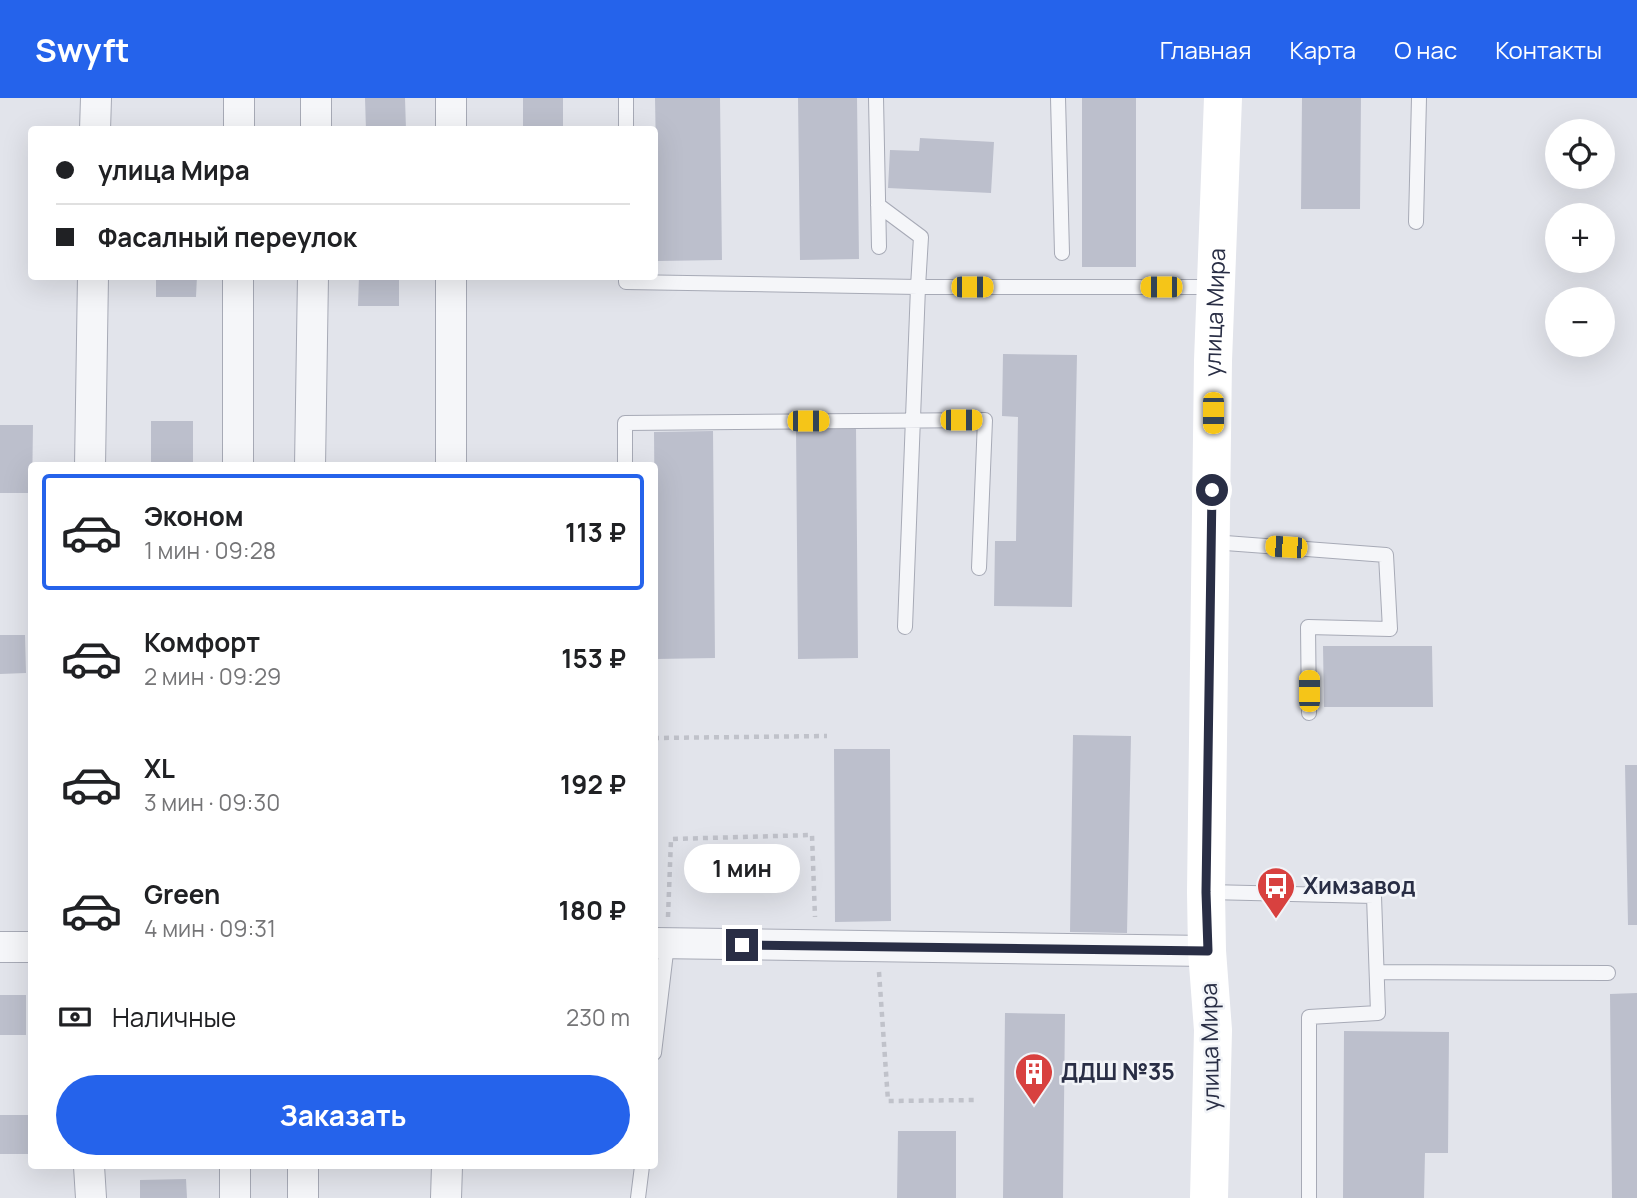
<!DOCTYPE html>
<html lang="ru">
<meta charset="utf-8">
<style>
body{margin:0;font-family:Manrope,sans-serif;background:#f6f6f6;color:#202124;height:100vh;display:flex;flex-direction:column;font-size:26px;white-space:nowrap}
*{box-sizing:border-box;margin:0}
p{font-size:23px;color:#757577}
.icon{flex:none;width:38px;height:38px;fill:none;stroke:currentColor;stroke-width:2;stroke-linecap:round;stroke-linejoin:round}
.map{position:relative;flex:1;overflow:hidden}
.sheet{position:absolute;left:28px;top:364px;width:630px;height:707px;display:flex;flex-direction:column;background:#fff;border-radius:7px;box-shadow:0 7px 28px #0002}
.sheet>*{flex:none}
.banner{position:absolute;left:28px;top:28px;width:630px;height:154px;border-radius:7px;box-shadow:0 7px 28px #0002;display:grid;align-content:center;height:154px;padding:0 28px;background:#fff}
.controls{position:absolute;left:1545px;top:21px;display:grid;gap:14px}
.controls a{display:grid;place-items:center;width:70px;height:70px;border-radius:50%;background:#fff;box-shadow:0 7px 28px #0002;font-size:35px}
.end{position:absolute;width:32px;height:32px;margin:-16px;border:9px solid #292e45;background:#fff;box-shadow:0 0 0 4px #fff}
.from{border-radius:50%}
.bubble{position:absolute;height:49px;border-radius:24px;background:#fff;box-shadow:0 7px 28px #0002;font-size:23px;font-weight:700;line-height:49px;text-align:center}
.car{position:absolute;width:21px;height:42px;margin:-21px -10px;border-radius:9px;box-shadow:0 0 5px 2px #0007;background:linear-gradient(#f5c518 24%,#345 0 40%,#f5c518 0 76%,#345 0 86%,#f5c518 0)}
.banner b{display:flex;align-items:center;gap:24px;height:66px;font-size:26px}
.banner b+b{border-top:2px solid #e0e0e0}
.banner i{width:18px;height:18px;background:#202124}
ul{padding:12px 0 0;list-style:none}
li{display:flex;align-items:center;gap:21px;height:116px;margin:0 14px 10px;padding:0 14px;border:4px solid transparent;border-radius:7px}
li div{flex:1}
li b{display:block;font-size:26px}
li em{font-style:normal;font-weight:700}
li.selected{border-color:#2563eb}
li>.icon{width:63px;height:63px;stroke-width:1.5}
.pay{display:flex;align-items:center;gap:18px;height:77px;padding:0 28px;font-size:26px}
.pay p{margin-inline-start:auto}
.cta{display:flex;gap:14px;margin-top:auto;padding:14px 28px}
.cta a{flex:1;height:80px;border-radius:42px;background:#2563eb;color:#fff;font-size:28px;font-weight:700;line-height:80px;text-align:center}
header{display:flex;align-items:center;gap:42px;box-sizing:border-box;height:98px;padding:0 35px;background:#2563eb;color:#fff}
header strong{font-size:33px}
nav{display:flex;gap:38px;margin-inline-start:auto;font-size:24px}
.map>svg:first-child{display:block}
.building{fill:#bcbfcc}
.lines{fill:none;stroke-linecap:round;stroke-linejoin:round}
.service-casing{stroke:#a7aab6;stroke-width:16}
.minor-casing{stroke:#a7aab6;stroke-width:32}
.path{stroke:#c0c2ca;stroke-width:4.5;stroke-dasharray:5 5;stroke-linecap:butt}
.service{stroke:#f5f6f9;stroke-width:14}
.minor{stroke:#f5f6f9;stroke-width:30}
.secondary{stroke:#fff;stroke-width:38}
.route{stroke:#292e45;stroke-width:9}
.labels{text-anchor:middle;stroke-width:5;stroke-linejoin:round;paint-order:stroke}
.street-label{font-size:23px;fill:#292e45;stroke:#f2f4f8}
.poi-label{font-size:23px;font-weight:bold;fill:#292e45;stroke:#f2f4f8;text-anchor:start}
</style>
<header>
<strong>Swyft</strong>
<nav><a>Главная</a><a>Карта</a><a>О нас</a><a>Контакты</a></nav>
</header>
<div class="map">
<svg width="1637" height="1100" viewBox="0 0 1637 1100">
<rect width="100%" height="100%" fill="#e2e4eb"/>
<!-- building -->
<path class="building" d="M365,0H405L406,32H366Z
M523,0H563V32H523Z
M655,0H720L722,162L658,163Z
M798,0H857L859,161L800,162Z
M1082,0H1136V169H1082Z
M1302,0H1361L1360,111H1301Z
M920,40L994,44L991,95L888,90L890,52L919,53Z
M156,178H197L196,199H156Z
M359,178H399V208H358Z
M1003,256L1077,257L1072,509L994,508L995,443H1016L1018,319L1002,318Z
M151,323H193V368H151Z
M0,327H33L32,395H0Z
M856,329L858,560L798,561L796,330Z
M713,333L715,560L656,561L654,334Z
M0,537H25L26,575L0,576Z
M1323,548H1432L1433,609H1324Z
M1073,637L1131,638L1127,835L1070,834Z
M834,651H890L891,823L835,824Z
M1625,667H1637V827H1628Z
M1637,895V1100H1612L1610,896Z
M0,897H26V937H0Z
M1005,915L1065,916L1063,1100H1003Z
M1344,933L1449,934L1448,1055H1425L1424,1100H1343Z
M0,1017H30V1056H0Z
M898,1033H956V1100H897Z
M186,1081L187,1100H140V1082Z"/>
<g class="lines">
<defs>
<path id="service" d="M876,0L879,149
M1058,0L1062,155
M626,32V0
M878,107L921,139L918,189L905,529
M1416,124L1419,0
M626,178V184L918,189H1214
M625,368V325L985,322L979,470
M1212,444L1386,457L1390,531L1308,529L1309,615
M1208,794L1374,798L1378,915L1309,919V1100
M1377,874L1608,875
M654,955L667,846
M638,1100L642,1068"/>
<path id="minor" d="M95,32L96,0
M239,32V0
M316,32V0
M451,32V0
M90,368L93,178
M238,368V178
M310,368L313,178
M451,368V178
M654,845L1207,853
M0,849H32
M89,1068L91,1100
M303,1068V1100
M235,1100V1068
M446,1100L447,1068"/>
</defs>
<!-- service casing -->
<use href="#service" class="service-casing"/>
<!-- minor casing -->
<use href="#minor" class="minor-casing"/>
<!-- path -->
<path class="path" d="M654,640L827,638
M668,819L671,741L812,737L815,819
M879,874L888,1003L975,1002"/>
<!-- service -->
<use href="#service" class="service"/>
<!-- minor -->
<use href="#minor" class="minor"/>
<!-- secondary -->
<path class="secondary" id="s1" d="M1209,1100L1213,932L1207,853L1206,794L1213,263L1223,0"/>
</g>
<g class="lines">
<!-- route -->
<path class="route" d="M742,847L1208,853L1206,794L1212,392"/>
</g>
<!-- icons -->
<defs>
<symbol id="bus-pin" viewBox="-11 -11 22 30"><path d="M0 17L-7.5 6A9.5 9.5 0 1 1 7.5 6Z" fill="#d8413f" stroke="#f2f4f8"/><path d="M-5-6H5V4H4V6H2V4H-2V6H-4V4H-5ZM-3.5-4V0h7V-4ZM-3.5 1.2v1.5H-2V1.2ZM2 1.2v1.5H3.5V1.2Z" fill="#fff"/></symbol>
<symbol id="building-pin" viewBox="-11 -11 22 30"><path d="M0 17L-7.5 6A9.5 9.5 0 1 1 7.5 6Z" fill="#d8413f" stroke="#f2f4f8"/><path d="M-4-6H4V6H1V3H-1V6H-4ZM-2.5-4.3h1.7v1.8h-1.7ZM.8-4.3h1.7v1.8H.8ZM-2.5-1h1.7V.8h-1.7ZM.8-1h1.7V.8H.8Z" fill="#fff"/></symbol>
</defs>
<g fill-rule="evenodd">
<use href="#bus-pin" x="1254" y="766" width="44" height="60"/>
<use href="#building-pin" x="1012" y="952" width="44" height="60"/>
</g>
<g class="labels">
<!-- street labels -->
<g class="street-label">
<text dy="8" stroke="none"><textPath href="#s1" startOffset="886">улица Мира</textPath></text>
<text transform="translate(1210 949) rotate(-91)" y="8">улица Мира</text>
</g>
<!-- poi labels -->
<g class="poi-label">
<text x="1303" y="796">Химзавод</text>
<text x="1061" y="982">ДДШ №35</text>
</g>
</g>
</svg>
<div class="controls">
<a><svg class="icon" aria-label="locate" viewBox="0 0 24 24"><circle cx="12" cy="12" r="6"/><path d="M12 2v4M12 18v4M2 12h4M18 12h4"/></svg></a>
<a>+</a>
<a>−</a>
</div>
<i class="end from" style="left:1212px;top:392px"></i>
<i class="end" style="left:742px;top:847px"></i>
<div class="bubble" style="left:684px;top:746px;width:116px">1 мин</div>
<i class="car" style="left:972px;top:189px;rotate:90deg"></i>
<i class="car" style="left:1161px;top:189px;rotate:270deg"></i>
<i class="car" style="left:1213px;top:315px;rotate:180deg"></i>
<i class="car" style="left:961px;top:322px;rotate:90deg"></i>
<i class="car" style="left:808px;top:323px;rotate:90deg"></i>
<i class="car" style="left:1286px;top:449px;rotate:274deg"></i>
<i class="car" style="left:1309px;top:593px;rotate:0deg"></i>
<div class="banner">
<b><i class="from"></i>улица Мира</b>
<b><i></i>Фасалный переулок</b>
</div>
<section class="sheet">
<ul>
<li class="selected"><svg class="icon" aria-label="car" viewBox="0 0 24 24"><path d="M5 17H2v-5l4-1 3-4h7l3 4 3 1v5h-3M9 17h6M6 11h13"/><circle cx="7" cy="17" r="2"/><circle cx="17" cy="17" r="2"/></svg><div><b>Эконом</b><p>1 мин · 09:28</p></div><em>113 ₽</em></li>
<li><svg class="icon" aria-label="car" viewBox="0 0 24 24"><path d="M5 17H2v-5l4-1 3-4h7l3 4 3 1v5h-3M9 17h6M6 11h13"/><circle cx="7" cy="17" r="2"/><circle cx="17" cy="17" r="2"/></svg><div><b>Комфорт</b><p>2 мин · 09:29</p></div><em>153 ₽</em></li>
<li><svg class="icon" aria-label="car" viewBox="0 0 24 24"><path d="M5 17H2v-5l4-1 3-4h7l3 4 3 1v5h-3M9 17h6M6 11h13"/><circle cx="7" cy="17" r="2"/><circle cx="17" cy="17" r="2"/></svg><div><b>XL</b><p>3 мин · 09:30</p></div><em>192 ₽</em></li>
<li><svg class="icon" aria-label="car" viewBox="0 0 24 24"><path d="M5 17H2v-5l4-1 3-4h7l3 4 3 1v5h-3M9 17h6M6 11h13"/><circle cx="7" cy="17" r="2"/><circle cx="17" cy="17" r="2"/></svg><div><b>Green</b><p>4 мин · 09:31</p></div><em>180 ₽</em></li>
</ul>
<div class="pay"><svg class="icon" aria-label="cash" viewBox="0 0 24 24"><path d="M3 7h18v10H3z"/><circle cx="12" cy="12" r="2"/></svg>Наличные<p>230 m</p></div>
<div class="cta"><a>Заказать</a></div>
</section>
</div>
